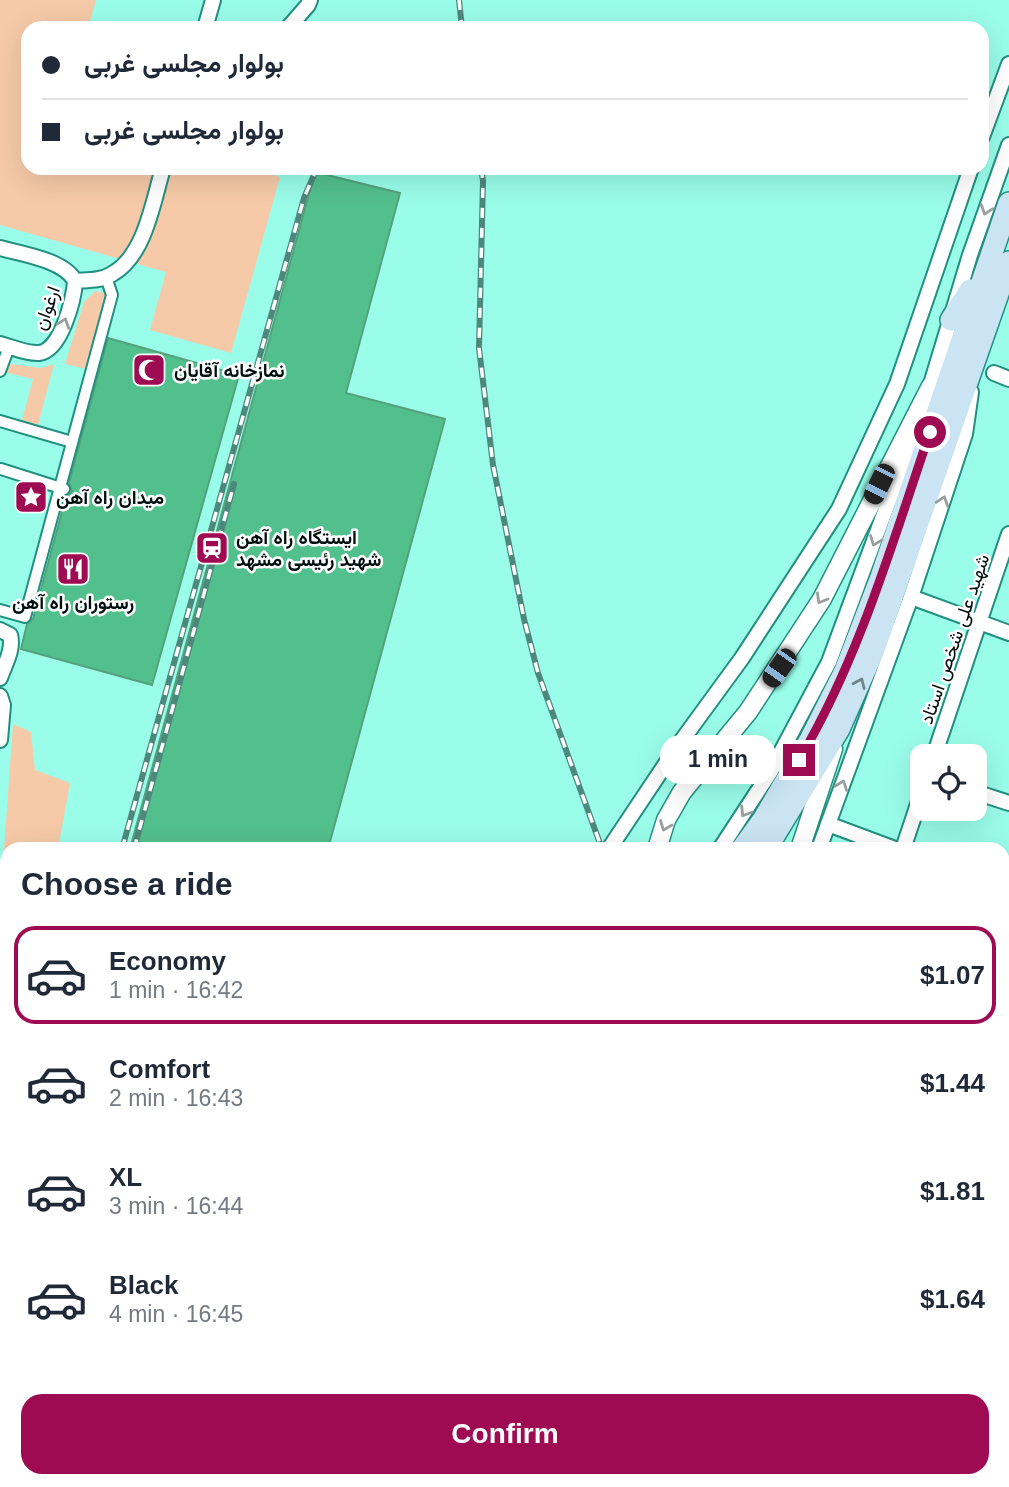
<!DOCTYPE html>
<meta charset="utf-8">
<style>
body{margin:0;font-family:Arial,Vazirmatn,sans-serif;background:#f2f2f3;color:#1f2937;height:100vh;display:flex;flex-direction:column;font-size:26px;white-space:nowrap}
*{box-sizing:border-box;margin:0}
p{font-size:23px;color:#747a83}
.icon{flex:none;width:38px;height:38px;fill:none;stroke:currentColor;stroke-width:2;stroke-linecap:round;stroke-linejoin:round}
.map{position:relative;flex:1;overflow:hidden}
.details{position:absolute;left:0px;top:842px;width:1010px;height:646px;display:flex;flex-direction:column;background:#fff;border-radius:21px 21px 0 0;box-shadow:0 7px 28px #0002}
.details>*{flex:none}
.hud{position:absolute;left:21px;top:21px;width:968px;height:154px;border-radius:21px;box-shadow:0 7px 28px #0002;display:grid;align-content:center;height:154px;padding:0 21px;background:#fff}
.controls{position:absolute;left:910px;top:744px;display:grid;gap:14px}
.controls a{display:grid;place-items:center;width:77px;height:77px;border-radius:14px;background:#fff;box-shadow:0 7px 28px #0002;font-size:35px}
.end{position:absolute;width:32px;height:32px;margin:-16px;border:9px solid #9f0b53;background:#fff;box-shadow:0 0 0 4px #fff}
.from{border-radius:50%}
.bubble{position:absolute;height:49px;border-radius:21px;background:#fff;box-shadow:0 7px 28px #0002;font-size:23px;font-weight:700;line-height:49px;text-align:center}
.car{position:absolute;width:21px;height:42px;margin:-21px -10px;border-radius:9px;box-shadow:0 0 5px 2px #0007;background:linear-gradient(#222 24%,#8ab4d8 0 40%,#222 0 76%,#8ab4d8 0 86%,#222 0)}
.hud b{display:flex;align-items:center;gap:24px;height:66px;font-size:26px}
.hud b+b{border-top:2px solid #e0e1e3}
.hud i{width:18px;height:18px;background:#1f2937}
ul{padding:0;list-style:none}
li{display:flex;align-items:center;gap:21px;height:98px;margin:0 14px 10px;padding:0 7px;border:4px solid transparent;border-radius:21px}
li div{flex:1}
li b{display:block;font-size:26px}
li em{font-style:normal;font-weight:700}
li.selected{border-color:#9f0b53}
li>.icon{width:63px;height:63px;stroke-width:1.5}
h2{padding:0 21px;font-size:32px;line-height:84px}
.action{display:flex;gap:14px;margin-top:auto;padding:14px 21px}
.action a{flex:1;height:80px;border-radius:21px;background:#9f0b53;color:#fff;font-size:28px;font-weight:700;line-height:80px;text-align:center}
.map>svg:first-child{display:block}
.green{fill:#f6caa8}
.building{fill:#52c08c;stroke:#54a27b;stroke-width:2}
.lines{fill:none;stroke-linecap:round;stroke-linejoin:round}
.pedestrian-casing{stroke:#229080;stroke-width:14}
.minor-casing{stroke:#229080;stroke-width:18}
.tertiary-casing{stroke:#229080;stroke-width:21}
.secondary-casing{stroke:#229080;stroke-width:24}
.pedestrian{stroke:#fff;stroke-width:10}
.minor{stroke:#fff;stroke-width:14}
.tertiary{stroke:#fff;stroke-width:18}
.secondary{stroke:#cae4f4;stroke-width:21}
.rail-casing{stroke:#4e877c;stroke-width:6}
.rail{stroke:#fff;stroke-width:3.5;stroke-dasharray:10;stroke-linecap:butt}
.oneway{stroke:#999f9e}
.oneway2{stroke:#6f848c}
.route{stroke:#9f0b53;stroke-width:9}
.labels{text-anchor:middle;stroke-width:5;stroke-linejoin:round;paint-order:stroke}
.street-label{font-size:19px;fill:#000f0c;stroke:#fff}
.poi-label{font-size:19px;font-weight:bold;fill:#000f0c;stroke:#fff;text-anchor:start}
</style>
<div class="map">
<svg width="1009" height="1487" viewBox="0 0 1009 1487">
<rect width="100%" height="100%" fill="#9afdea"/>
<!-- green -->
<path class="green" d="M0,0H96L88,28H28V168H249L280,177L231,353L150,330L166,272L0,225Z
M95,291L109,294L87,369L65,364L84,302Z
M11,364L41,368L54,364L38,425L22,420L33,379L4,372Z
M13,724L31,732L35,770L70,783L58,849H7V1012L0,1011V906Z"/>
<!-- building -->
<path class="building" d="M315,172L400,193L346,393L445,419L328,849H130Z
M108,338L239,375L152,685L21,649L27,624L33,619L66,497L72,491L69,483Z"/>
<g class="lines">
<defs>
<path id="pedestrian" d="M0,371L9,347
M0,421L72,442
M1,469L64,489
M0,610L25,617L112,295L106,277"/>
<path id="minor" d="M205,28L213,0
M288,28L308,5L310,0
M982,137L1009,64
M0,248C22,254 64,260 75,281
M75,281C88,280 101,281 112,274C145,256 153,202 163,168
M0,344C12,347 27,354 39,353C61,351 74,299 75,281
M994,373L1009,379
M928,394L970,255L1009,145
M911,597L1009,633
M0,630L10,635C14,649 5,664 0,678
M0,696L3,705L0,740
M934,756L1009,534
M975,792L1009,803
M828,824L895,849
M609,849L677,747L742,658L839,509L897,384L971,168
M720,849L771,771L829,662L913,436
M819,849L911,597L965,434L971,392
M903,849L922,792
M1003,888L1009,890
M1003,982L1009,963
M1003,1137L1009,1139
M415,1480L416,1487
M439,1480V1487
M946,1480L949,1487
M981,1480L1008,1487"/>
<path id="tertiary" d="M657,849L666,820L682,792L748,712L822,599L931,386
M800,849L833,749
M1003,1335L1009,1337
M1003,1369L1009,1371"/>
<path id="secondary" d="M951,320L970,290
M742,849L763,820L810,740L845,671L881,577L1009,203
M766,849L839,729L873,652L1009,262
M453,1480V1487
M473,1480L474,1487"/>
</defs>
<!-- pedestrian casing -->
<use href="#pedestrian" class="pedestrian-casing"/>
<!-- minor casing -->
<use href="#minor" class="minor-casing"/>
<!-- tertiary casing -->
<use href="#tertiary" class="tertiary-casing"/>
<!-- secondary casing -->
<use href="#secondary" class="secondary-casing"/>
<!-- pedestrian -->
<use href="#pedestrian" class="pedestrian"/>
<!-- minor -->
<use href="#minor" class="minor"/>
<!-- tertiary -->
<use href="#tertiary" class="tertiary"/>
<!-- secondary -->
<use href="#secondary" class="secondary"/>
<defs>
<path id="rail" d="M459,0L462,28
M481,168L483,181L479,348L493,465L524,619L538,673L602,849
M122,849L304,198L317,168
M134,849L234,484
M0,1303L7,1276
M0,1339L7,1313
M899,1480L902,1487
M911,1480L913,1487"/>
</defs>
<!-- rail casing -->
<use href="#rail" class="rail-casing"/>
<!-- rail -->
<use href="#rail" class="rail"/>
</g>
<!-- one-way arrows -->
<defs><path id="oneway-chevron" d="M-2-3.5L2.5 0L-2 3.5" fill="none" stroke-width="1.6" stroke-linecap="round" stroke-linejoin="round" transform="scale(1.75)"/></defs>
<g class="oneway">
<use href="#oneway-chevron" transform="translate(986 210) rotate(109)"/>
<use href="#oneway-chevron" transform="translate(64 323) rotate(-71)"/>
<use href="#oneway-chevron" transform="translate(943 501) rotate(-72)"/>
<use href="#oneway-chevron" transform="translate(875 541) rotate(111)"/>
<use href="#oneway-chevron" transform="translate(821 599) rotate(120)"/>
<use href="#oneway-chevron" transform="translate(842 785) rotate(-70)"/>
<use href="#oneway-chevron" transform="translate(745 812) rotate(122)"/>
<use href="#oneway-chevron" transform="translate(665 826) rotate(111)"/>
</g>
<use class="oneway2" href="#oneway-chevron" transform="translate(860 683) rotate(-66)"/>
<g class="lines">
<!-- route -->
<path class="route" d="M799,760C859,659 892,544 930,432"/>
</g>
<!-- icons -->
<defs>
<symbol id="mosque-square" viewBox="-11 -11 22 22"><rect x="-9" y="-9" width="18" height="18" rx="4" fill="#9f0b53" stroke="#fff"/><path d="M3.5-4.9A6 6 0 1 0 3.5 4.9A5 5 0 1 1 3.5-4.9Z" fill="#fff"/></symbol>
<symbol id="sight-square" viewBox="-11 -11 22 22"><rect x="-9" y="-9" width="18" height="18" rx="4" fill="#9f0b53" stroke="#fff"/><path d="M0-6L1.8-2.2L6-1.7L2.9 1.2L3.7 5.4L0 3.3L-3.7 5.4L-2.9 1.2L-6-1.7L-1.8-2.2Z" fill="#fff"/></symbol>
<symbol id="station-square" viewBox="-11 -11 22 22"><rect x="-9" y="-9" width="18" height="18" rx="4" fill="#9f0b53" stroke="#fff"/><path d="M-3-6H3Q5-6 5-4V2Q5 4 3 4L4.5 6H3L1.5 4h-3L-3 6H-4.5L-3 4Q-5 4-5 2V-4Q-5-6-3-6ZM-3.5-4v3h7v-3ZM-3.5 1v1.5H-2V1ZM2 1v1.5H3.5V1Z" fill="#fff"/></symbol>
<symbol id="restaurant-square" viewBox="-11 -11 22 22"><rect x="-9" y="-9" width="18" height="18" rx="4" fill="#9f0b53" stroke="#fff"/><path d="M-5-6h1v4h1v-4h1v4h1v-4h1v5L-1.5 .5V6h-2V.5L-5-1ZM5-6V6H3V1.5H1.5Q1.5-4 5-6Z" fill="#fff"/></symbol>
</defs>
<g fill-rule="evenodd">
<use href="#mosque-square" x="130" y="351" width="38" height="38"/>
<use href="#sight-square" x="12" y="478" width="38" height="38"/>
<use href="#station-square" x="193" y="529" width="38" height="38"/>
<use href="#restaurant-square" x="54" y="550" width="38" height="38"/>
</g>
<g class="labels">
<!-- street labels -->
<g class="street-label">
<text transform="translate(46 308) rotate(-70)" y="7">ارغوان</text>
<text transform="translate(954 639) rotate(-71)" y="7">شهید علی شخص استاد</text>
</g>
<!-- poi labels -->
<g class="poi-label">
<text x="174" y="377">نمازخانه آقایان</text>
<text x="56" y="504">میدان راه آهن</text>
<text x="236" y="544">ایستگاه راه آهن<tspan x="236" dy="22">شهید رئیسی مشهد</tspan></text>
<text x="73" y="609" text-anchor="middle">رستوران راه آهن</text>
</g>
</g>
</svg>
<div class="controls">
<a><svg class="icon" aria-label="locate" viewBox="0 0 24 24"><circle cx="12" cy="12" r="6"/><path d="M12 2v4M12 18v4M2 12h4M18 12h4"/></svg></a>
</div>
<i class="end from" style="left:930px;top:432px"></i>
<i class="end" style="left:799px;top:760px"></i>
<div class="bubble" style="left:660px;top:735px;width:116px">1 min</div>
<i class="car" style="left:879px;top:484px;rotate:206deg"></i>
<i class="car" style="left:779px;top:668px;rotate:215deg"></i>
<div class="hud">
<b><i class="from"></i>بولوار مجلسی غربی</b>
<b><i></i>بولوار مجلسی غربی</b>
</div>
<section class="details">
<h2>Choose a ride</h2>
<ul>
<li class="selected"><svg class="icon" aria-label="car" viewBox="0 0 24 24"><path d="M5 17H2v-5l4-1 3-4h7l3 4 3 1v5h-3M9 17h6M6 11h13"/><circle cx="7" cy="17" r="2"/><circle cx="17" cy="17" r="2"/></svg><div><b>Economy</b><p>1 min · 16:42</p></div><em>$1.07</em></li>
<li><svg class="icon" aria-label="car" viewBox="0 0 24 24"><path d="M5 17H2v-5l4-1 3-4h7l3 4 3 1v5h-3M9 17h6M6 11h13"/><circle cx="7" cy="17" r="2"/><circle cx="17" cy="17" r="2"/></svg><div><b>Comfort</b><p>2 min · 16:43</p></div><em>$1.44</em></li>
<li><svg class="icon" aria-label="car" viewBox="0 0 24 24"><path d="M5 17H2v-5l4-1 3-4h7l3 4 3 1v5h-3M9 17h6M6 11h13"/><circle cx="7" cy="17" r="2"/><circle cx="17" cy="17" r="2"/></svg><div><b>XL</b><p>3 min · 16:44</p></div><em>$1.81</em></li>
<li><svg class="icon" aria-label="car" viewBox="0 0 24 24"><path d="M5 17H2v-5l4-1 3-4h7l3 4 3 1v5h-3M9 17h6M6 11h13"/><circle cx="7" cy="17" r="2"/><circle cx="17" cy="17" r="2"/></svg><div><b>Black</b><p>4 min · 16:45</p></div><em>$1.64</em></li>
</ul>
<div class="action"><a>Confirm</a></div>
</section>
</div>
